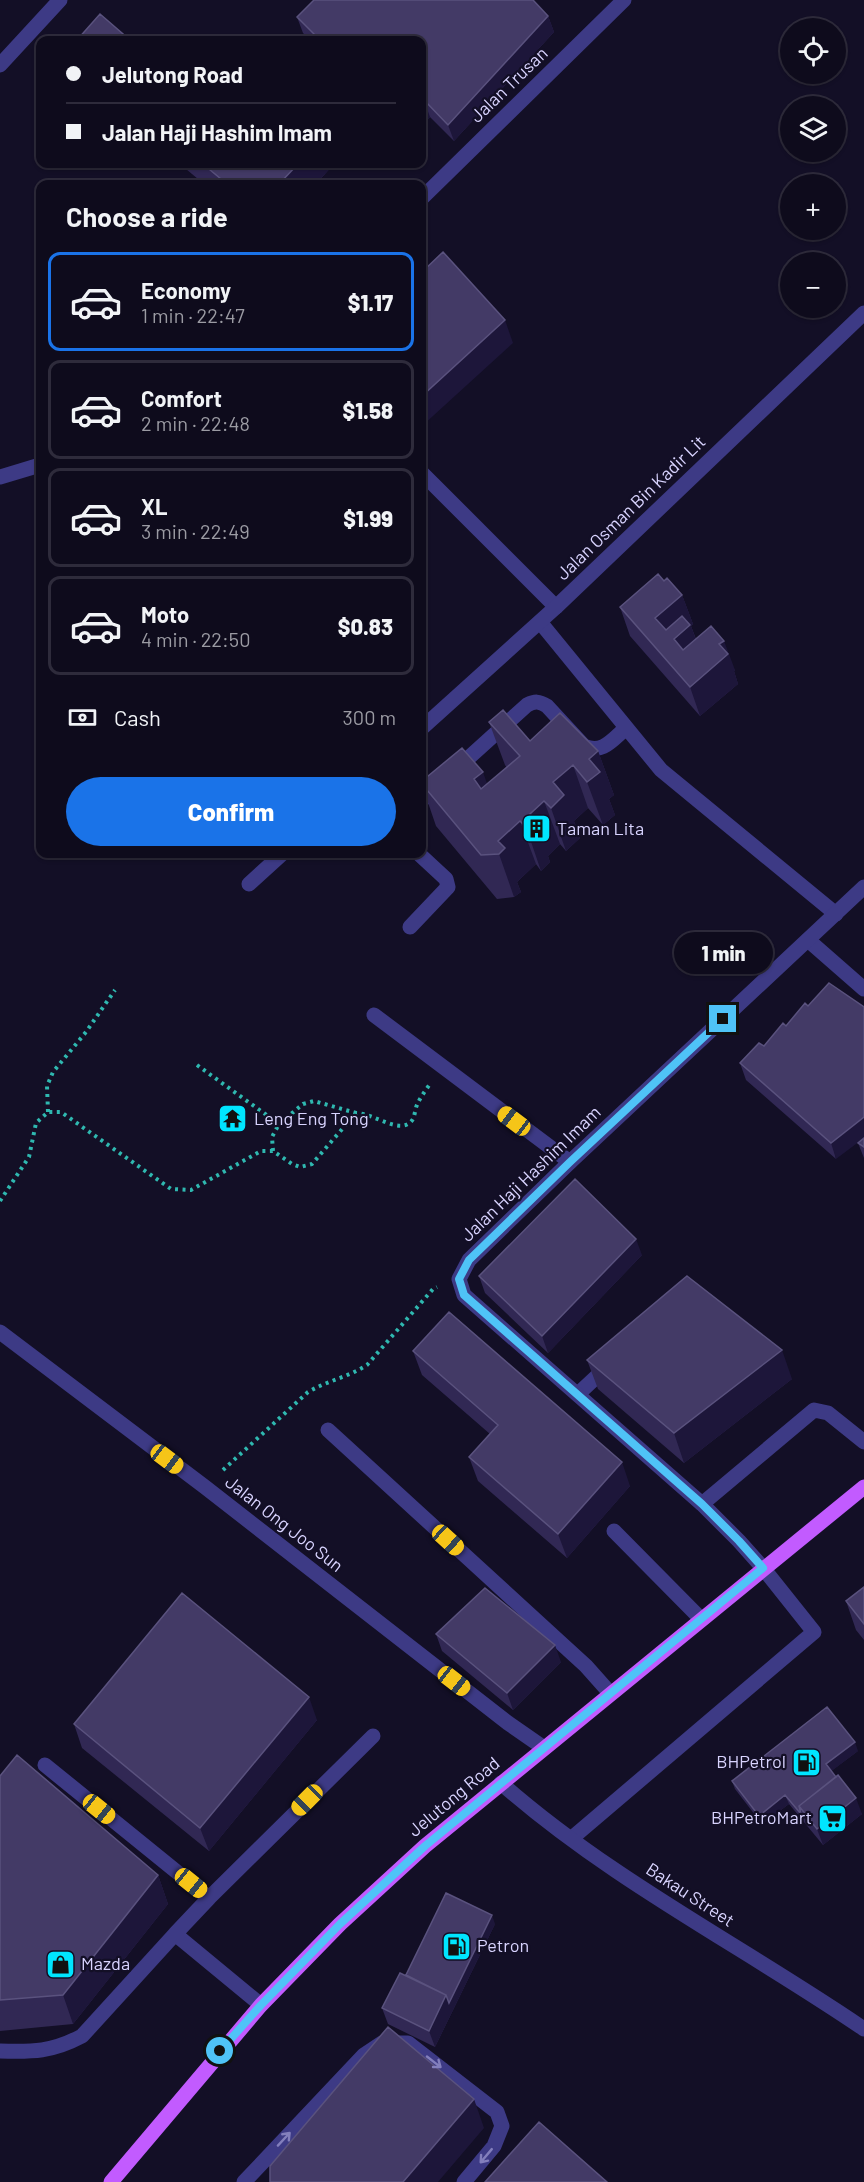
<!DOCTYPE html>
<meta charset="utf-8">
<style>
body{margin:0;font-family:Barlow,sans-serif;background:#171425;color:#f1f3f6;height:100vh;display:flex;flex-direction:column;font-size:22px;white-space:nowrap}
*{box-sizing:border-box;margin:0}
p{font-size:20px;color:#9b9ba3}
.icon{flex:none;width:33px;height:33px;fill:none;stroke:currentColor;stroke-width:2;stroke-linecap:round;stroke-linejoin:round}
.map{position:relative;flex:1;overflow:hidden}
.panel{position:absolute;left:36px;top:180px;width:390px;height:678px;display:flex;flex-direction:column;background:#0e0b1c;border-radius:12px;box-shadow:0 2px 4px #0004,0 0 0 2px #2e2b3b}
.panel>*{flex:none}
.guide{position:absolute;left:36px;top:36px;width:390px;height:132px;border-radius:12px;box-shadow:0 2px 4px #0004,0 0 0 2px #2e2b3b;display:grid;align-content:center;height:132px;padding:0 30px;background:#0e0b1c}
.fabs{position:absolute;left:780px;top:18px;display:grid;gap:12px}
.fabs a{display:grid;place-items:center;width:66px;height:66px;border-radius:50%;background:#0e0b1c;box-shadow:0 2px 4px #0004,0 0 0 2px #2e2b3b;font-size:30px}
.end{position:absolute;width:27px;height:27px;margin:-14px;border:8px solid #4fc3f7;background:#111;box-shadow:0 0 0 3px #111}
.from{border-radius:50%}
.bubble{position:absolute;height:42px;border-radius:21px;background:#0e0b1c;box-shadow:0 2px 4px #0004,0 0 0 2px #2e2b3b;font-size:20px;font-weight:800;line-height:42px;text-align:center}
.car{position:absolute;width:18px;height:36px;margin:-18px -9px;border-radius:8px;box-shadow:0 0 4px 2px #0007;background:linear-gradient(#f5c518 24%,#345 0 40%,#f5c518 0 76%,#345 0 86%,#f5c518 0)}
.guide b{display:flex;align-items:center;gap:21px;height:57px;font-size:22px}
.guide b+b{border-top:2px solid #2e2b3b}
.guide i{width:15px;height:15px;background:#f1f3f6}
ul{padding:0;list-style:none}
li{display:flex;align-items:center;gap:18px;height:99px;margin:0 12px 9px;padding:0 18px;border:3px solid #2e2b3b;border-radius:12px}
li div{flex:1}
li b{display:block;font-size:22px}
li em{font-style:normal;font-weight:800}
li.on{border-color:#1a73e8}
li>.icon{width:54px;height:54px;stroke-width:1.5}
h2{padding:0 30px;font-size:27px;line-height:72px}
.pay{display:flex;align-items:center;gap:15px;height:66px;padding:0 30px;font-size:22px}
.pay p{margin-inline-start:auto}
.action{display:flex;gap:12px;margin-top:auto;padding:12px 30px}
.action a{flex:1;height:69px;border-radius:36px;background:#1a73e8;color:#fff;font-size:24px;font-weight:800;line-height:69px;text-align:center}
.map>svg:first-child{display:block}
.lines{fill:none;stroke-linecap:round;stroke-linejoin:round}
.path{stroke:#2fb8b0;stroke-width:4;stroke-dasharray:3 4.5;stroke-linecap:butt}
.lane{stroke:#3d3a85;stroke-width:15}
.street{stroke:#3d3a85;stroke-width:15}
.primary{stroke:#c25bff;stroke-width:15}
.wall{fill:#312854}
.shaded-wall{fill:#1d163a}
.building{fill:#433a66;stroke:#5a527e;stroke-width:1.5}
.oneway{stroke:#837fbc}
.route{stroke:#4fc3f7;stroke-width:8}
.labels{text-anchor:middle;stroke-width:4.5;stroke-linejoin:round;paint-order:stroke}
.street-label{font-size:18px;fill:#d9d4ff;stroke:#130f26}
.poi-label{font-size:18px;fill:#d9d4ff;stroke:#130f26;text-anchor:start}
</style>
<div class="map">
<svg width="864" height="2182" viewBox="0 0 864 2182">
<rect width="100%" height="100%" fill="#130f26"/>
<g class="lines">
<!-- path -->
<path class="path" d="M197,1065L279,1124
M48,1112L47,1086L53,1072L86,1032L115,990
M273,1151L272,1137L279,1124L303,1104L314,1101L356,1113
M0,1201L29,1157L36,1123L48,1112H61L171,1189L191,1190L261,1151H273L292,1164L300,1167L312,1164L356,1113C374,1113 402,1137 413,1119C415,1115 415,1109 417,1105C420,1098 425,1091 430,1084
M223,1470L308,1392C327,1381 348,1377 367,1365L433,1289L437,1287"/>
<!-- lane -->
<path class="lane" d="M422,473L556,607
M540,622L661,770L836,914
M422,800L527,705C535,701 539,701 547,706L584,746C602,755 613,739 626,728
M410,927L448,887L446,879L419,854
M808,940L864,989
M374,1015L570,1162
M578,1394L609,1365
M328,1430L586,1666L610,1693
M702,1504L814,1410L828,1413L864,1442
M614,1531L701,1619
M45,1765L209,1898L175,1934L261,2005
M572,1838L814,1632L763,1568
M209,1898L373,1736
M0,2051C33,2052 52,2052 82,2036L175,1934
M244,2182L364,2055L382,2043H408L497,2112L502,2126L494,2146L464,2182"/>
<!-- street -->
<path class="street" d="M0,65L60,0
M422,198L624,0
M0,477L40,465
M422,728L556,607L864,313
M249,884L282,854
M0,1332L205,1487L508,1723L544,1748
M763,1568L739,1541L702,1504L464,1295L459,1279L469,1260L570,1162L864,887
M501,1783C611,1880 744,1947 864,2029"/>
<!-- primary -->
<path class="primary" d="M111,2182L261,2005L340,1924L425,1846L864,1487"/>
</g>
<!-- wall -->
<path class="wall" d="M548,16L554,32L454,141L430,117L422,125V40H310L303,33L297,17Z
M180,164H332L333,165L316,184H204Z
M664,581L682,595L693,624L691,626L696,639L735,670L734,671L738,684L700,716L630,636L620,607Z
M489,722L530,741L598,751L614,795L609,799L615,815L603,825L588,808L574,821L580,838L566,851L560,844L548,856L550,862L541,871L536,864L517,882L521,892L514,897L497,899L436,826L422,785V781L487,784L507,768L505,765Z
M805,1003L836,1159L746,1080L740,1063L764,1046L786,1026Z
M864,1138V1158L858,1143Z
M642,1255L548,1353L485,1293L479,1276Z
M413,1351L630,1486L567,1558L478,1481L469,1457L490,1434L422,1375Z
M587,1360L792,1379L684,1463L598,1389Z
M864,1587V1640L856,1630L846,1601Z
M436,1634L561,1662L513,1710L442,1651Z
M317,1720L209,1851L82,1748L74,1724Z
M858,1751L831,1771L862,1814L823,1845L789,1804L762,1824L735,1789L732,1781Z
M0,1776L158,1875L168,1904L73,2024L0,2031Z
M495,1924L435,2047L388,2024L382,2008L406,1975Z"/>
<!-- shaded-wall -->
<path class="shaded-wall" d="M548,16L554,32L454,141L448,125Z
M424,100L430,117L422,125V103Z
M298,164H332L333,165L316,184H279Z
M505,320L513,343L422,426V396Z
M682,595L693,624L691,626L701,654L666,647L655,618Z
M724,641L735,670L734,671L738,684L700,716L690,687L719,644Z
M598,751L614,795L609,799L615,815L603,825L587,782L589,759Z
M573,765L588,808L574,821L580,838L566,851L551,808L553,782Z
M483,772L498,815L474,779Z
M544,801L560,844L548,856L550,862L541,871L526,827L530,814Z
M520,821L536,864L517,882L521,892L514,897L499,854L498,841Z
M864,1117V1138L836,1159L831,1143Z
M636,1239L642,1255L548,1353L542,1336Z
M782,1350L792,1379L684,1463L674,1433Z
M622,1462L630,1486L567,1558L558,1534Z
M555,1645L561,1662L513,1710L507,1693Z
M309,1697L317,1720L209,1851L200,1828Z
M855,1742L858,1751L829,1773L826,1764Z
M785,1795L789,1804L762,1824L759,1816Z
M856,1798L862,1814L823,1845L817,1829Z
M158,1875L168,1904L73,2024L63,1995Z
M492,1915L495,1924L435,2047L429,2031L446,1995Z
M474,2099L484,2128L438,2182H403Z"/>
<!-- building -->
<path class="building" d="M314,0H533L548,16L448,125L424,100L422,103V40H320L297,17Z
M100,14L130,40H77Z
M203,164H298L279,184H227Z
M443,252L505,320L422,396V272Z
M658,574L664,581L667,578L682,595L655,618L666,630L682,616L690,625L674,639L683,650L711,626L724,641L719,644L728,654L690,687L620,607Z
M503,710L530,741L560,713L598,751L589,759L600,772L587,782L573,765L553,782L564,795L551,808L544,801L530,814L535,819L526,827L520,821L498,841L505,848L499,854L481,855L422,784V781L462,748L483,772L474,779L481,789L520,756L489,722Z
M829,983L864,1007V1117L831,1143L740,1063L759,1043L764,1046L783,1023L786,1026L805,1003L808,1006Z
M864,1138V1147L858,1143Z
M575,1179L636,1239L542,1336L479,1276Z
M687,1276L782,1350L674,1433L587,1360Z
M449,1312L622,1462L558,1534L469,1457L498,1425L413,1351Z
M864,1587V1624L846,1601Z
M485,1588L555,1645L507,1693L436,1634Z
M182,1593L309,1697L200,1828L74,1724Z
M827,1707L855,1742L826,1764L836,1777L799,1806L801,1814L785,1795L759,1816L732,1781Z
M17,1755L158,1875L63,1995L0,2000V1776Z
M838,1775L856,1798L817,1829L799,1806Z
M446,1893L492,1915L449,2003L446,1995L406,1975Z
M400,1973L446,1995L429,2031L382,2008Z
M388,2027L474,2099L403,2182H270V2166Z
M539,2122L607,2182H485Z"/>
<!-- one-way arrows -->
<defs><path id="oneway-shaft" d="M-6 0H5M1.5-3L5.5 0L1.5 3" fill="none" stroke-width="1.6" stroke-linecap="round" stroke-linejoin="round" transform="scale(1.5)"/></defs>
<g class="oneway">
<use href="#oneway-shaft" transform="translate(434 2062) rotate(38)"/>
<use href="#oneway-shaft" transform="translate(284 2139) rotate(-47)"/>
<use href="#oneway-shaft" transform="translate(486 2156) rotate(130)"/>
</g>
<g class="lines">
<!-- route -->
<path class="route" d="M220,2051L261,2005L340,1924L425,1846L763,1568L739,1541L702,1504L464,1295L459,1279L469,1260L570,1162L723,1019"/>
</g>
<!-- icons -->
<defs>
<symbol id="building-square" viewBox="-11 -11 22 22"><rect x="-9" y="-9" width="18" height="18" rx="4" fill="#00e5ff" stroke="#130f26"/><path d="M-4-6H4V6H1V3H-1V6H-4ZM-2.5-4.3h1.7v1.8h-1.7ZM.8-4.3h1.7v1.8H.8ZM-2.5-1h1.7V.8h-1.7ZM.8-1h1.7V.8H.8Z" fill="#111"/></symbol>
<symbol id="temple-square" viewBox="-11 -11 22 22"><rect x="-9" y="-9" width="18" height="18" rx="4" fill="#00e5ff" stroke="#130f26"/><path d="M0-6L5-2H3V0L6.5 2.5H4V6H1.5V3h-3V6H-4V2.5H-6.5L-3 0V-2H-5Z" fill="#111"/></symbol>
<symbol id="fuel-square" viewBox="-11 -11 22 22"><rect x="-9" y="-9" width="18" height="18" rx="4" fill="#00e5ff" stroke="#130f26"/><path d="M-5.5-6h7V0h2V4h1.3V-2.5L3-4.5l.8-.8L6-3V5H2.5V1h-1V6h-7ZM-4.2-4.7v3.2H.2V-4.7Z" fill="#111"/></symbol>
<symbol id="supermarket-square" viewBox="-11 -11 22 22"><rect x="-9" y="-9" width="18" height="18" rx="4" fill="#00e5ff" stroke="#130f26"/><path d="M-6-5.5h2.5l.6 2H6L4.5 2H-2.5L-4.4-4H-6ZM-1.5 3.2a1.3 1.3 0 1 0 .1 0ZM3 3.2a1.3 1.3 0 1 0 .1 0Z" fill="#111"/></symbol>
<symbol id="shop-square" viewBox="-11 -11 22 22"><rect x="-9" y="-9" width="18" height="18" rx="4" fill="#00e5ff" stroke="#130f26"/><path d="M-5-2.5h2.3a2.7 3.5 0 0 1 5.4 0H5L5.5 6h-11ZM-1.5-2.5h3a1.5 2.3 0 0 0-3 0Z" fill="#111"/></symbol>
</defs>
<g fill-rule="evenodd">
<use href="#building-square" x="520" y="812" width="33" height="33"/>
<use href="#temple-square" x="216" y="1102" width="33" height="33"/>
<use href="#fuel-square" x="790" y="1746" width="33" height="33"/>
<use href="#supermarket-square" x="816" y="1802" width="33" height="33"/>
<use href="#fuel-square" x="440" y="1930" width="33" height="33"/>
<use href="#shop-square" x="44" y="1948" width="33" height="33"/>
</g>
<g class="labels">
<!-- street labels -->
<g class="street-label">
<text transform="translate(509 85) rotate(-44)" y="6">Jalan Trusan</text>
<text transform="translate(631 508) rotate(-44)" y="6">Jalan Osman Bin Kadir Lit</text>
<text transform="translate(531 1174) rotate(-44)" y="6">Jalan Haji Hashim Imam</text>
<text transform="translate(284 1524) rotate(38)" y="6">Jalan Ong Joo Sun</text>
<text transform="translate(454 1797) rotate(-40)" y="6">Jelutong Road</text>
<text transform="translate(690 1895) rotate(33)" y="6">Bakau Street</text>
</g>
<!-- poi labels -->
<g class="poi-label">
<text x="557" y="835">Taman Lita</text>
<text x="254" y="1125">Leng Eng Tong</text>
<text x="786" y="1768" text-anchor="end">BHPetrol</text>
<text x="812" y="1824" text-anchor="end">BHPetroMart</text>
<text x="477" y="1952">Petron</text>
<text x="81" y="1970">Mazda</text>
</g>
</g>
</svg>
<div class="fabs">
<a><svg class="icon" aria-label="locate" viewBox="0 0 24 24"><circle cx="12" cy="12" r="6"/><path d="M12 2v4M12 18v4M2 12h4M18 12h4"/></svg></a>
<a><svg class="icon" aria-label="layers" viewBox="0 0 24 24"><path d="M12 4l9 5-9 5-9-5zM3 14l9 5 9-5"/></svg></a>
<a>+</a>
<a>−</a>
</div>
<i class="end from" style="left:220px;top:2051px"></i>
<i class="end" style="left:723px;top:1019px"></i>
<div class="bubble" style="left:674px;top:932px;width:99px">1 min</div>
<i class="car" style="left:514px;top:1121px;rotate:307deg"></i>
<i class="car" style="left:167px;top:1459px;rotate:127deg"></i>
<i class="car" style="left:448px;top:1540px;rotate:132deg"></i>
<i class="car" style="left:454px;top:1681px;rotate:128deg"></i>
<i class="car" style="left:307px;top:1800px;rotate:225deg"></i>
<i class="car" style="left:99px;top:1809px;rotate:129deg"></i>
<i class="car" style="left:191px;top:1883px;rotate:129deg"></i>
<div class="guide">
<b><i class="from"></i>Jelutong Road</b>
<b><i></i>Jalan Haji Hashim Imam</b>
</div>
<section class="panel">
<h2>Choose a ride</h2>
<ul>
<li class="on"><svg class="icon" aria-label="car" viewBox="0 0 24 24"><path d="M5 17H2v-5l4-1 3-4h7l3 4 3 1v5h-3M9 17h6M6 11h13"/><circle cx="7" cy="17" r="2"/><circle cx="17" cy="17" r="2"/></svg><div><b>Economy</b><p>1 min · 22:47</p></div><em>$1.17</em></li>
<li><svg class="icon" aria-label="car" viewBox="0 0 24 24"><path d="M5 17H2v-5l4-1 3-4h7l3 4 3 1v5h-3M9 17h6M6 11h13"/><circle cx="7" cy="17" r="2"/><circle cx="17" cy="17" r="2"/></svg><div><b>Comfort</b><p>2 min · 22:48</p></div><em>$1.58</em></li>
<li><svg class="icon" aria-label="car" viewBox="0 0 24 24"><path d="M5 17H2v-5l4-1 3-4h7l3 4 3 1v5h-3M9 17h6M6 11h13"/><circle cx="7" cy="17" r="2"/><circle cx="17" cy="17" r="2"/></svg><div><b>XL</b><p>3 min · 22:49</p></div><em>$1.99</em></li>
<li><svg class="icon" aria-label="car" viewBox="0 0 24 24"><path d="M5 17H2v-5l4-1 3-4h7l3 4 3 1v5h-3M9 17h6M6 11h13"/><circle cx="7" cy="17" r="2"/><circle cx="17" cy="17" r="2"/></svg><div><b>Moto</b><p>4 min · 22:50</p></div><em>$0.83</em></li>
</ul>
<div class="pay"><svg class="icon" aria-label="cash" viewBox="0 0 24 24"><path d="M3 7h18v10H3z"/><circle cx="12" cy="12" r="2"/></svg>Cash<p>300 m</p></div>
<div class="action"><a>Confirm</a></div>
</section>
</div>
